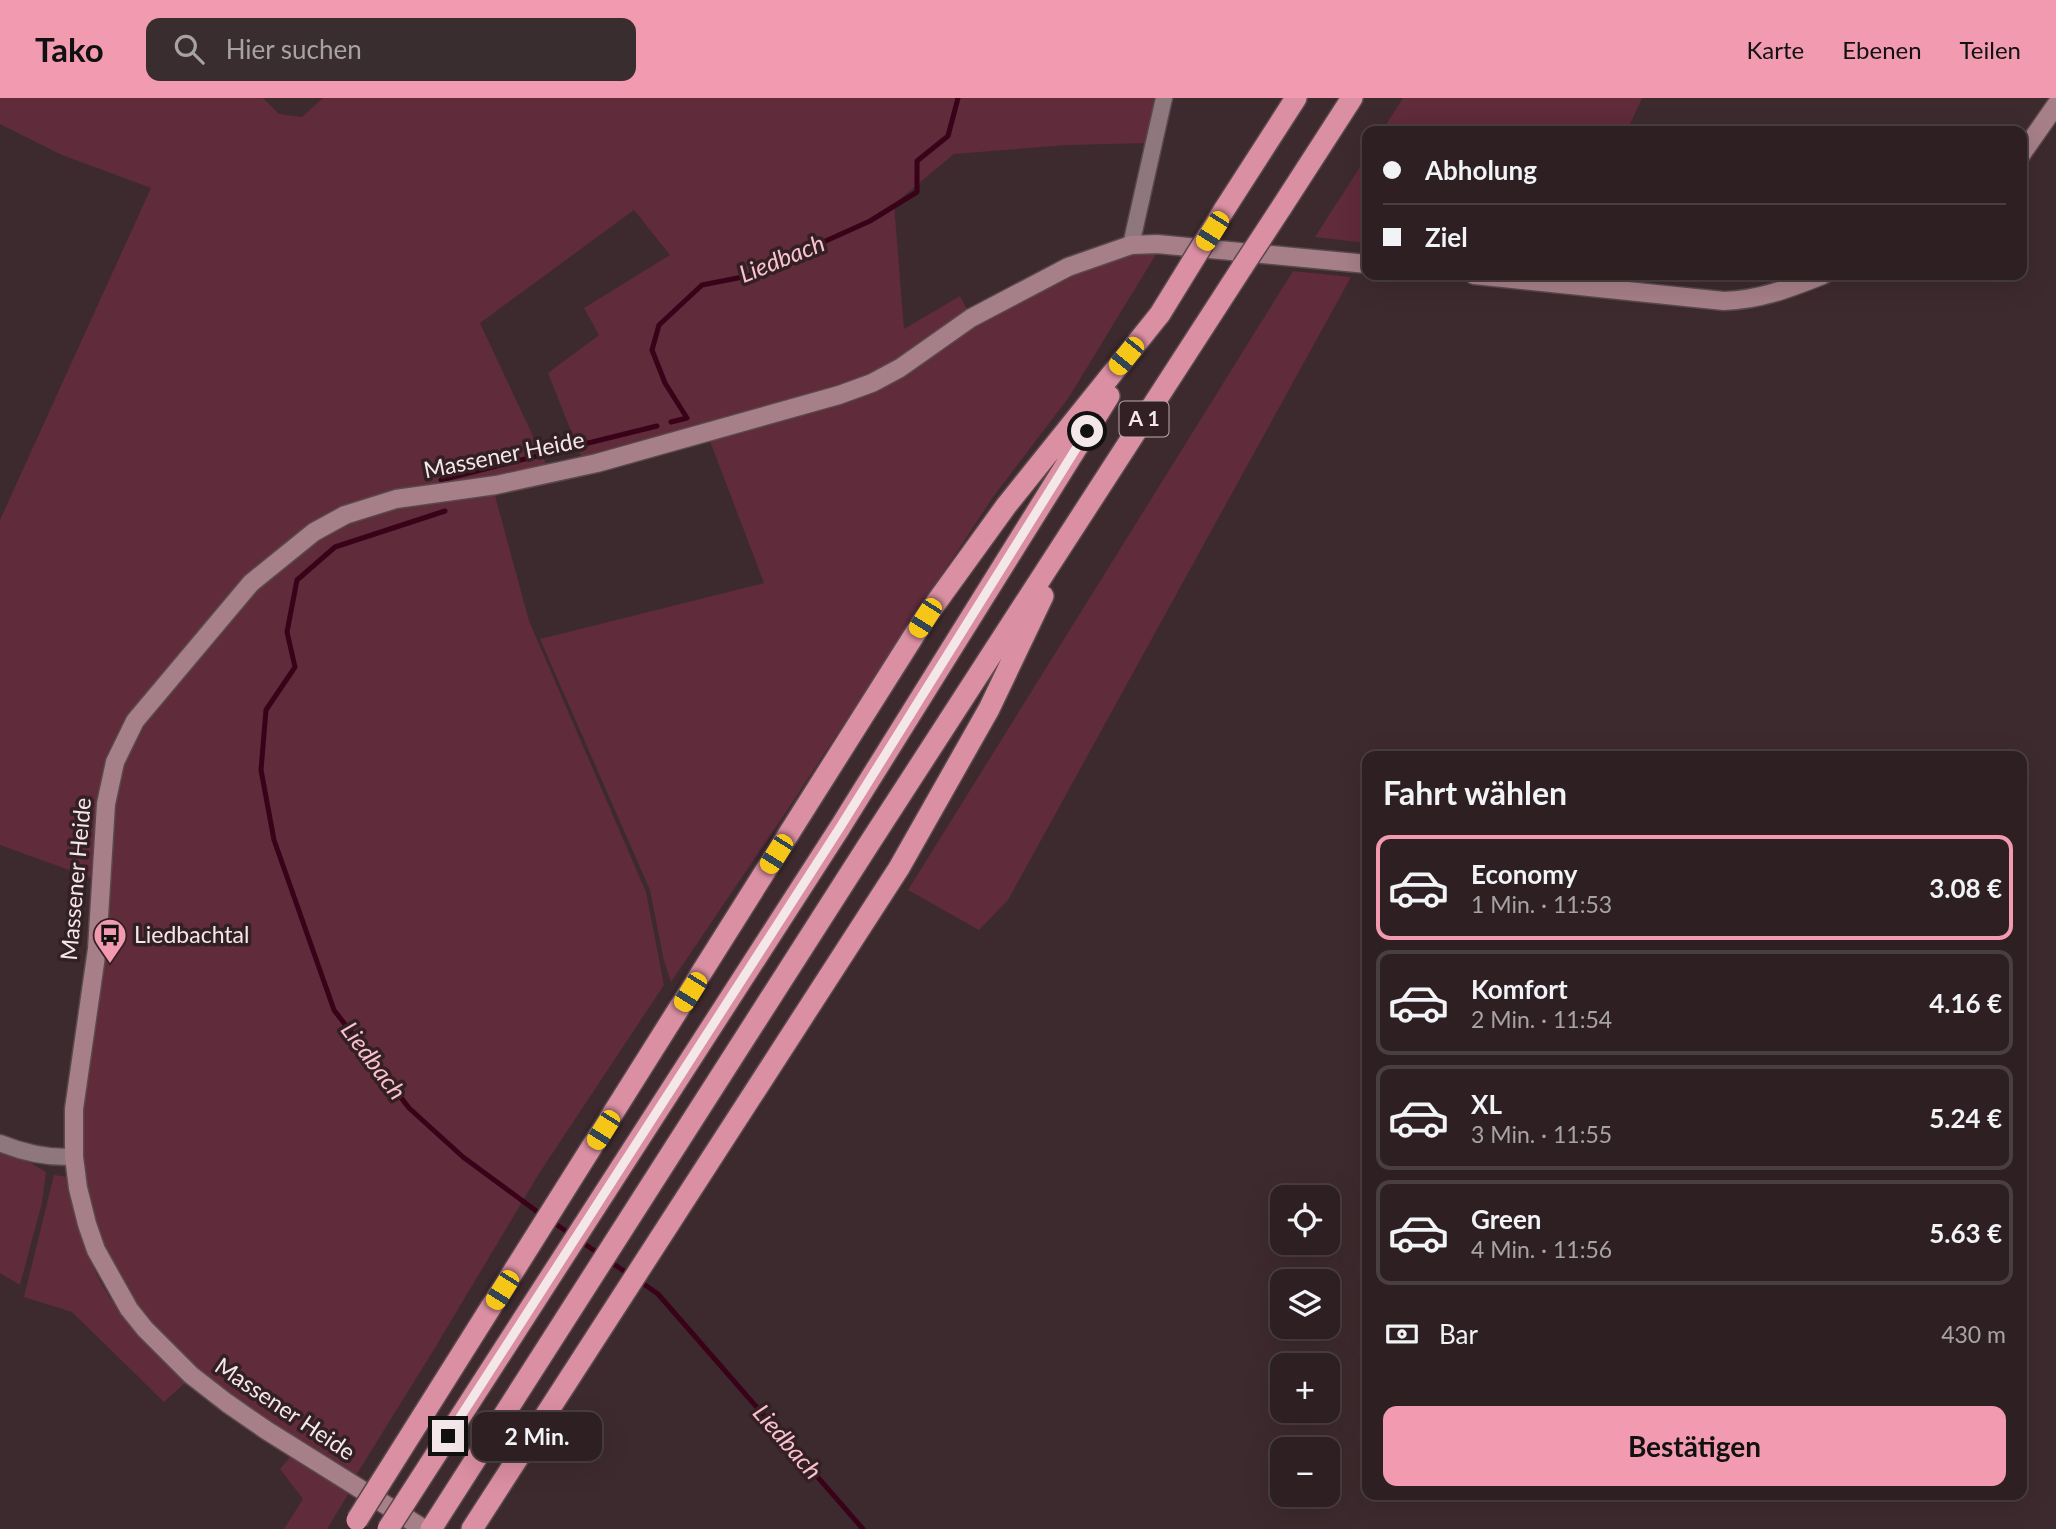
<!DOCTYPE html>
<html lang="de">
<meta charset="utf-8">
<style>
body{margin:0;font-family:Lato,sans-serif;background:#3a2d2f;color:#f1f3f6;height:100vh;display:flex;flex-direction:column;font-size:26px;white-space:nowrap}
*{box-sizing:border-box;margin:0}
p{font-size:23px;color:#a7a3a5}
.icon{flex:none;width:38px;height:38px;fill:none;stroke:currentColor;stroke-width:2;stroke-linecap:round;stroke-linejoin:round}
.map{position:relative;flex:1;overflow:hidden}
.details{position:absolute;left:1362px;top:653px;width:665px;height:749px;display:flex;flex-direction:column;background:#2e2022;border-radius:14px;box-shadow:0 7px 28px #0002,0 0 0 2px #493e40}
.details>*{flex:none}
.top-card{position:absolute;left:1362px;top:28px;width:665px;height:154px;border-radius:14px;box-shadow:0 7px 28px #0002,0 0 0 2px #493e40;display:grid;align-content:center;height:154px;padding:0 21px;background:#2e2022}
.tools{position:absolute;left:1270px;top:1087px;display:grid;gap:14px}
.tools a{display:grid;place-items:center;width:70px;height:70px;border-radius:14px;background:#2e2022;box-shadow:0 7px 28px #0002,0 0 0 2px #493e40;font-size:35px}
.end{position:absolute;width:32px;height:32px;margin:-16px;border:9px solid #f4e7ea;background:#111;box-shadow:0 0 0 4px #111}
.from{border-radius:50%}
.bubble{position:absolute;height:49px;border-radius:14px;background:#2e2022;box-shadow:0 7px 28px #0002,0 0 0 2px #493e40;font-size:23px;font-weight:700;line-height:49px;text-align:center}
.car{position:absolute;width:21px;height:42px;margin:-21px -10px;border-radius:9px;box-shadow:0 0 5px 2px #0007;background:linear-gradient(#f5c518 24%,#345 0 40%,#f5c518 0 76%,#345 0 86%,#f5c518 0)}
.top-card b{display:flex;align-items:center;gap:24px;height:66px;font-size:26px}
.top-card b+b{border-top:2px solid #493e40}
.top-card i{width:18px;height:18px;background:#f1f3f6}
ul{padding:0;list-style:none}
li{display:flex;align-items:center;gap:21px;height:105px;margin:0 14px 10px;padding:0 7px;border:4px solid #493e40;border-radius:14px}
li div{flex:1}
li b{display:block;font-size:26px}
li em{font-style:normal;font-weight:700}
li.active{border-color:#f19ab0}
li>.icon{width:63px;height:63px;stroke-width:1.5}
h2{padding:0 21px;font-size:32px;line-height:84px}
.pay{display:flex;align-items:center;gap:18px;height:77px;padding:0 21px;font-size:26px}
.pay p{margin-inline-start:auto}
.action{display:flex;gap:14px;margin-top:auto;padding:14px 21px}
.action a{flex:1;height:80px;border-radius:14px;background:#f19ab0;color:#111;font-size:28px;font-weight:700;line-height:80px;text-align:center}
header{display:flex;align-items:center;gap:42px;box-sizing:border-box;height:98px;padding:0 35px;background:#f19ab0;color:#111}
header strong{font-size:33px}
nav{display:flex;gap:38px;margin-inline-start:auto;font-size:24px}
.search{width:490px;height:63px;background:#3a2d2f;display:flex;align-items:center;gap:18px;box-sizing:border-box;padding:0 24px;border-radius:14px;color:#a7a3a5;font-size:26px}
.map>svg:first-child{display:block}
.green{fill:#602b3b}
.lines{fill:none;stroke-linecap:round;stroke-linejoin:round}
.stream{stroke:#390218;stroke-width:5}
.street-casing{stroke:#59494e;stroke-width:19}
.secondary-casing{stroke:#59494e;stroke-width:21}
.highway-casing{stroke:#59494e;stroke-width:24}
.street{stroke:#8f787d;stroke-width:16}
.secondary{stroke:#a67f88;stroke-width:18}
.highway{stroke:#db8fa2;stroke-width:21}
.highway-bridge-casing{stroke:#59494e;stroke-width:24;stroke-linecap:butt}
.highway-bridge{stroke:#db8fa2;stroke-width:21}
.route{stroke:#f4e7ea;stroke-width:9}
.labels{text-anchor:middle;stroke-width:7;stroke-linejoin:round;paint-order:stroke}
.shield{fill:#332025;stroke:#baabaf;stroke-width:2}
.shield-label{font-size:21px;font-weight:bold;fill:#f4e7ea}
.street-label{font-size:23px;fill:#f4e7ea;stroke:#332025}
.poi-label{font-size:23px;fill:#f4e7ea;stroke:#332025;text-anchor:start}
.water-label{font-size:24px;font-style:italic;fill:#fcc1cf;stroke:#332025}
</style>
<header>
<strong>Tako</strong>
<div class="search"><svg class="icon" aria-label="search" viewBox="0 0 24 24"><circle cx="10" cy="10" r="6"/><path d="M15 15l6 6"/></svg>Hier suchen</div>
<nav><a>Karte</a><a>Ebenen</a><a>Teilen</a></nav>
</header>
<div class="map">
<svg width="2056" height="1431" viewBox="0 0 2056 1431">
<rect width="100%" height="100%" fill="#3d2a2e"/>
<!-- green -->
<path class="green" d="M0,0H263L279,16L302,19L323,0H1158L1148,45L1068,47L954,56L894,106L904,231L960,198L969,215L871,279L582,361L548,275L599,237L584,210L670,157L634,112L480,225L547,368L469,383L310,428L129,618L94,781L0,747V422L151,90L62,57L0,26Z
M1403,0H1642L1627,33H1382Z
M1367,58V145L1315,139Z
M1131,153H1158L1069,299L993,399L786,714L671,884L664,863L650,792L540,541L764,485L708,338L840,303L973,226L1071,175Z
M1293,173L1351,179L1008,802L979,832L908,792Z
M494,394L529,523L646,794L664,887L540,1074L433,1253L355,1379C237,1304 119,1240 88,1092C86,1080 81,1067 80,1055C79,1041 81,1027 82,1013L112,707L122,666L141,627L256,490L317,441L346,424L397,409Z
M0,1047L46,1074L42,1105L20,1187L0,1175Z
M54,1077L68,1079C75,1112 82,1146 97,1177C117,1219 154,1250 187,1283L164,1304L72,1214L24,1199Z
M291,1358L349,1395L327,1431H284L303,1401L280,1371Z"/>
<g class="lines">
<!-- stream -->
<path class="stream" d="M671,324L687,320L665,285L652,252L659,227L702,187L748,178L870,123L917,94V63L948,38L958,0
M568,350L657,328
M441,382L549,355
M445,413L335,449L297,482L287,534L295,569L266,612L261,672L274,742L334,912L409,1010L463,1059L543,1118
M551,1123L572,1137
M580,1143L601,1157
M609,1163L630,1177
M638,1182L658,1196L863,1431"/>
<defs>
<path id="street" d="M1131,147L1164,0
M0,1045C24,1055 48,1060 74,1059"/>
<path id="secondary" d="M2021,57L2056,7
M1474,177L1724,203C1760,202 1790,190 1823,177
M424,1431L266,1332L227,1305L191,1277L145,1231L129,1211L96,1152L87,1126L78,1090L74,1059V1011L97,851L106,706L115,664L135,623L251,485L314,434L345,417L396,401L496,387L597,365L839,297L872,285L900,270L971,220L1068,169L1131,147L1157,146L1367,166"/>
<path id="highway" d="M1281,110L1352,0
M1224,112L1296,0
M805,710L925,520L1006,408L1160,216
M839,731L1109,298
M431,1431L867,749L1243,168
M472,1431L899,770L989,611L1043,498"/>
</defs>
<!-- street casing -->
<use href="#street" class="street-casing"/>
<!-- secondary casing -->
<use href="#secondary" class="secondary-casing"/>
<!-- highway casing -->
<use href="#highway" class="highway-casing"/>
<!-- street -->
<use href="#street" class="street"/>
<!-- secondary -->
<use href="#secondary" class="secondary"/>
<!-- highway -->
<use href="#highway" class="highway"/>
<defs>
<path id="highway-bridge" d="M1243,168L1281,110
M1160,216L1224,112
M357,1422L805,710
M388,1431L839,731"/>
</defs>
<!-- highway-bridge casing -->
<use href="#highway-bridge" class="highway-bridge-casing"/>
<!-- highway-bridge -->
<use href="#highway-bridge" class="highway-bridge"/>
</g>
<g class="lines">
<!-- route -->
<path class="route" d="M448,1338L839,731L1087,333"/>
</g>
<!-- icons -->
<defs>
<symbol id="bus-pin" viewBox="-11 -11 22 30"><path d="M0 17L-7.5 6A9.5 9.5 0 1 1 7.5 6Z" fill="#f19ab0" stroke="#332025"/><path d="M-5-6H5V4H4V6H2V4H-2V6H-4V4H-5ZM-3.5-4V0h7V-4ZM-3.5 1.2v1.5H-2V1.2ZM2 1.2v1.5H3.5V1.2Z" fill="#111"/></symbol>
</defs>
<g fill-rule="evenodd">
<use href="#bus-pin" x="91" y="818" width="38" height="52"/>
</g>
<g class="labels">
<!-- shield labels -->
<rect class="shield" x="1119.5" y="303.5" width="49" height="35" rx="5"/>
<g class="shield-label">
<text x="1144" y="328">A 1</text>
</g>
<!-- street labels -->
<g class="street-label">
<text transform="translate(504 357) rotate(-11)" y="8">Massener Heide</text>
<text transform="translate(76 781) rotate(-85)" y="8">Massener Heide</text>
<text transform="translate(285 1311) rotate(34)" y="8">Massener Heide</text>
</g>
<!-- poi labels -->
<g class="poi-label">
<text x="134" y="845">Liedbachtal</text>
</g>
<!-- water labels -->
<g class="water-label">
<text transform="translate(782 161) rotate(-22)" y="8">Liedbach</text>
<text transform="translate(373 963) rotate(53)" y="8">Liedbach</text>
<text transform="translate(787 1344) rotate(49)" y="8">Liedbach</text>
</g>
</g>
</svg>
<div class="tools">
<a><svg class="icon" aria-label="locate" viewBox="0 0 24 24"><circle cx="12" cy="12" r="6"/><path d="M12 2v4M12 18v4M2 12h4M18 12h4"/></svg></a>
<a><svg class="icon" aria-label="layers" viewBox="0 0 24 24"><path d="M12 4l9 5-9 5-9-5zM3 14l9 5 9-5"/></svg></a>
<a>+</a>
<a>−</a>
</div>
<i class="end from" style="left:1087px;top:333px"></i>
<i class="end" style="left:448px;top:1338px"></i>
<div class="bubble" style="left:472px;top:1314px;width:130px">2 Min.</div>
<i class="car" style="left:1212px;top:133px;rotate:212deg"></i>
<i class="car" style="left:1126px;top:258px;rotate:219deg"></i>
<i class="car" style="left:925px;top:520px;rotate:212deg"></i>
<i class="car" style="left:776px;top:756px;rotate:212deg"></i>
<i class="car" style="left:690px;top:894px;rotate:212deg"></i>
<i class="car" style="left:603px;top:1032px;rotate:212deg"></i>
<i class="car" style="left:502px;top:1192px;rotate:212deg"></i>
<div class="top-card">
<b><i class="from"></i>Abholung</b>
<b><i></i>Ziel</b>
</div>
<section class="details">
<h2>Fahrt wählen</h2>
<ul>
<li class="active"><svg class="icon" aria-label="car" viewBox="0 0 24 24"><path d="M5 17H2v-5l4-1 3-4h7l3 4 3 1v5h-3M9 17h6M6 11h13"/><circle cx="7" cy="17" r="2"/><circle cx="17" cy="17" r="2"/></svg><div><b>Economy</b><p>1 Min. · 11:53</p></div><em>3.08 €</em></li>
<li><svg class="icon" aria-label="car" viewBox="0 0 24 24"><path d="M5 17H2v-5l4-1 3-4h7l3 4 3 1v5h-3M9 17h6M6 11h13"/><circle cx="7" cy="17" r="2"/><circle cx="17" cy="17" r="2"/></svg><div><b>Komfort</b><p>2 Min. · 11:54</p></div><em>4.16 €</em></li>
<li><svg class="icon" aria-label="car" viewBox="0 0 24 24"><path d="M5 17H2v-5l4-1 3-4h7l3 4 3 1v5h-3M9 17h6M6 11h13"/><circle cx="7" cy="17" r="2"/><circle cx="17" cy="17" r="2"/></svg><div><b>XL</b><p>3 Min. · 11:55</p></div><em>5.24 €</em></li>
<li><svg class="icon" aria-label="car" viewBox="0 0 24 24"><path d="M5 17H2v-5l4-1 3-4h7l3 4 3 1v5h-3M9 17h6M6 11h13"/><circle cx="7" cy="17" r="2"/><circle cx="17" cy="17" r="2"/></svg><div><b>Green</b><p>4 Min. · 11:56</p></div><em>5.63 €</em></li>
</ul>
<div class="pay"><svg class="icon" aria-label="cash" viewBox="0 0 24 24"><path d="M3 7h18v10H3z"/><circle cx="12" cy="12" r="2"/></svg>Bar<p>430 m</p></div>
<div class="action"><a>Bestätigen</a></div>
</section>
</div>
